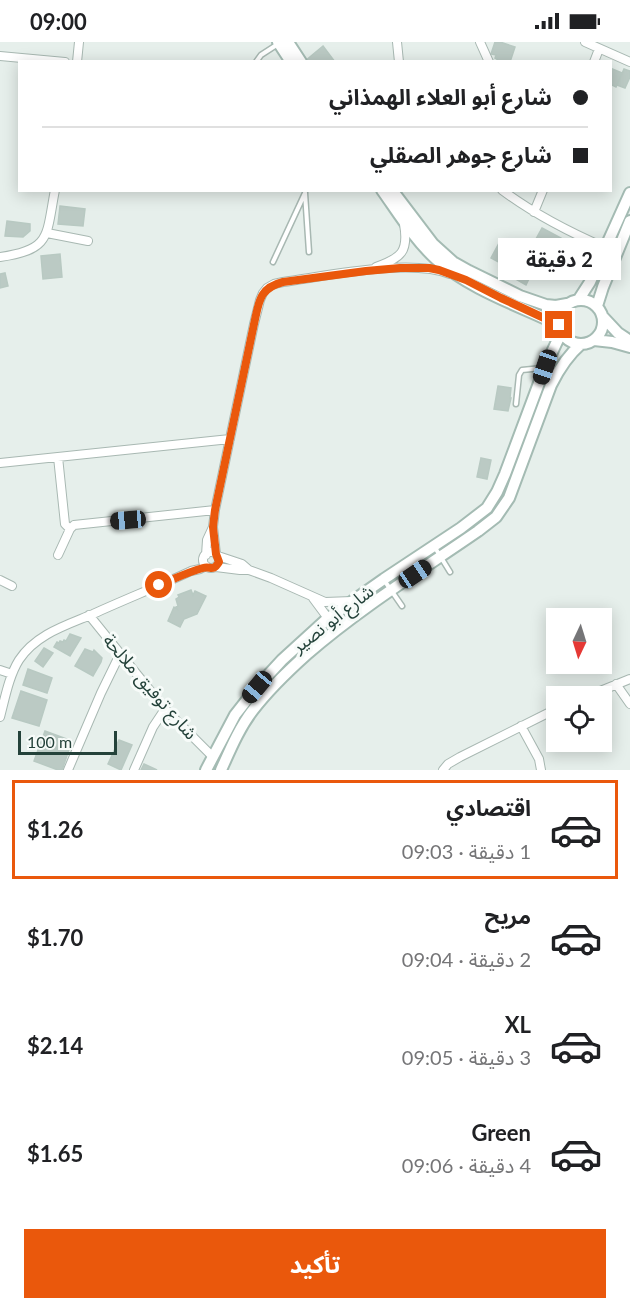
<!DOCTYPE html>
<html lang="ar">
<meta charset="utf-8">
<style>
body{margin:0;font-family:Lato,"Noto Sans Arabic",sans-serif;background:#f6f6f6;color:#202124;direction:rtl;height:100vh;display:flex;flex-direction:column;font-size:22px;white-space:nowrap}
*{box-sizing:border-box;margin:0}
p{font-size:20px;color:#757577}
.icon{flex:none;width:33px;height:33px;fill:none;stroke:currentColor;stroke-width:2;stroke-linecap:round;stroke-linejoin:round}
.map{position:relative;height:728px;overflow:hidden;direction:ltr}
.sheet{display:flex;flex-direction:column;background:#fff;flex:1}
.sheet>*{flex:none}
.hud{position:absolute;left:18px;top:18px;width:594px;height:132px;border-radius:0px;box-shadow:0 3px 15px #0003;direction:rtl;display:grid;align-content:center;height:132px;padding:0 24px;background:#fff}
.needle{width:39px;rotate:184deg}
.controls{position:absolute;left:546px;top:566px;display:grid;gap:12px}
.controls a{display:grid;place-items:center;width:66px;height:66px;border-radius:0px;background:#fff;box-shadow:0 3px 15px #0003;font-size:30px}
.scale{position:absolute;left:18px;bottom:15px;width:99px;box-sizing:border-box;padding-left:6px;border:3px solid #24423a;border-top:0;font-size:16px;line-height:21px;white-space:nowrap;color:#24423a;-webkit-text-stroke:4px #f7fbf9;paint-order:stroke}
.end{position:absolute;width:27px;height:27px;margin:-14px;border:8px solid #ea580c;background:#fff;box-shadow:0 0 0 3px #fff}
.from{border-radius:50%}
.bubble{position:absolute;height:42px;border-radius:0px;background:#fff;box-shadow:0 3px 15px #0003;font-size:20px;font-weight:700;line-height:42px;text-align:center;direction:rtl}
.car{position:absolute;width:18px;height:36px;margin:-18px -9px;border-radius:8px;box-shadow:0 0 4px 2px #0007;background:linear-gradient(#222 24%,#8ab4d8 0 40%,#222 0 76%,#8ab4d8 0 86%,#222 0)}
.hud b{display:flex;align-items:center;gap:21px;height:57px;font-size:22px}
.hud b+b{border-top:2px solid #e0e0e0}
.hud i{width:15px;height:15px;background:#202124}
ul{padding:10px 0 0;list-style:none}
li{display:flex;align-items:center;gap:18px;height:99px;margin:0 12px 9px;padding:0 12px;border:3px solid transparent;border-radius:0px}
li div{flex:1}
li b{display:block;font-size:22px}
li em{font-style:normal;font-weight:700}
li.on{border-color:#ea580c}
li>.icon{width:54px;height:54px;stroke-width:1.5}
.cta{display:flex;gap:12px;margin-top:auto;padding:12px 24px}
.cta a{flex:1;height:69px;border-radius:0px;background:#ea580c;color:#fff;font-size:24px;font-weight:700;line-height:69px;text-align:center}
.status{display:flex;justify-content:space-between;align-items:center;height:42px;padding:0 30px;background:#fff;direction:ltr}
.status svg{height:16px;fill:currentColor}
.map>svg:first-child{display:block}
.building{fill:#bbcac4;stroke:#b8c9c2;stroke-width:1.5}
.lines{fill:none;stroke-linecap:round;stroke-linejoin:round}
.lane-casing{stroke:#a8b8b2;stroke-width:7}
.street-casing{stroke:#a8b8b2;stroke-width:10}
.secondary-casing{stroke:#a4bbb3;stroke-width:14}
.lane{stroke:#fff;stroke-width:4}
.street{stroke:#fff;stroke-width:8}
.secondary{stroke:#fff;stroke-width:10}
.route{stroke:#ea580c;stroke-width:8}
.labels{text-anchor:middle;stroke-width:6;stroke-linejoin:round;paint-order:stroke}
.street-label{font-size:18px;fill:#24423a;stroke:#f7fbf9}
</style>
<div class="status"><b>09:00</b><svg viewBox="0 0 49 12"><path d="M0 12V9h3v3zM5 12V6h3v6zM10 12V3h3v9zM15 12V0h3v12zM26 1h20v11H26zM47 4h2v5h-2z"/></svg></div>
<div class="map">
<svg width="630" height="728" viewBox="0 0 630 728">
<rect width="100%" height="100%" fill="#e6efeb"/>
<!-- building -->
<path class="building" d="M495,0H500L515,5L510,20L497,19V17L495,16L496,13L491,12Z
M323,4L335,20H305V19Z
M610,26L622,31L616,45L610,42Z
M624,27L630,29V35L625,46L617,43Z
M60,164L85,167L83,184L58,182Z
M7,179L30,182V189L23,195L5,194Z
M542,186L561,196L550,218L530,208Z
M499,201L506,206V205L512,208L504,223L491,216Z
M60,212L62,235L43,237L41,214Z
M522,215L536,222L526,243L512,235Z
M5,231L8,244L0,246V232Z
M498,344L511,346L510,356H511L508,369L494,367Z
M481,416L491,418L487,437L477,435Z
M191,548L193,553L195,549L206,554L197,572L184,577L180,585L168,579L174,565L177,567L176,565L178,564L176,557L179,555L178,553Z
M70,592L81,596L70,614L54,605L57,600L59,601L60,599L63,600L64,598L66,599Z
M44,606L53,611L43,625L35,619Z
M85,607L93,610L94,608L102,616L101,620L93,634L75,624Z
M28,627L52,636L47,651L23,643Z
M21,649L47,658L39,684L12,676Z
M45,689L72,699L62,728H58L34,719Z
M119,698L132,703L121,728L108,722Z
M144,722L157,728H141Z"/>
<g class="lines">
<defs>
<path id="lane" d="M256,20L261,13L278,2
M305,151L309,210
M273,220L305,151
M516,362L519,333L522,328L542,326
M434,504L450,530
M384,538L402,564"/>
<path id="street" d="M397,0L399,20
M480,0L489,20
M585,0L630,20
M0,14L65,20
M77,20L79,0
M594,20L599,7
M502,148C534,172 569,190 606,206
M534,170L543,148
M47,191L88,199
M0,215C52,208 46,193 55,148
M376,225C401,216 409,210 404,182
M58,415L65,482L70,487
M0,421L230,397
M203 518a8 8 0 1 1 16 0a8 8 0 1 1-16 0Z
M216,512L213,485L215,468L254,282L260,258L263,251L267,246L274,242L283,240C327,234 410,216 450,232
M58,513L70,487L74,483L215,468
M206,513L207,498L213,485
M218,514L242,522L249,528
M216,525L240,528H249L271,536L325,560L352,559
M0,538L12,544
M313,556L336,587
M89,573L165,667L212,714
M0,628L12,632
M616,642L630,662
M588,654L630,637
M0,675C5,656 9,634 19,618C36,592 67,583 93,572C126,557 159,544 191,529L200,527L206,524
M521,684L539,717L541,728
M68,728L101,651L120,612
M134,728L153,685L165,667
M443,728L448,722L460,715L556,667"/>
<path id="secondary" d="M278,0L291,20
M288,0L301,20
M382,148C399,172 415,198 436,217C471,248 518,263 559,283
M392,148L433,202L453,220L469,229L520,254L546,263L556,264L567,262
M579,257L590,240L630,151
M559 280a22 22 0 1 1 44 0a22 22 0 1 1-44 0Z
M597,264L603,245L630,179
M603,275L618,291L630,299
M594,298L612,300L630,305
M206,728L235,673L257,645L282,618L327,577L384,537L461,486L487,466L497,450L505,432L545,325L561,291
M221,728C230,708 239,686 253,668C269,647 288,629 307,612C360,566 420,529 478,489L496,475L509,456L551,343C559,327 567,314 581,302"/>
</defs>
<!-- lane casing -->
<use href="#lane" class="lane-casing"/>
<!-- street casing -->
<use href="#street" class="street-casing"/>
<!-- secondary casing -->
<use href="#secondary" class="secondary-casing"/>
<!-- lane -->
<use href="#lane" class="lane"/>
<!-- street -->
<use href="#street" class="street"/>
<!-- secondary -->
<use href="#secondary" class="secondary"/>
</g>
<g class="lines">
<!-- route -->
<path class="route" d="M159,543C174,537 188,530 203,526C211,524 213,530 219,520L216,512L213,485L215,468L254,282C259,260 259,246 283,240L366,229L400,226H429L439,228L466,238L501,256L559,283"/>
</g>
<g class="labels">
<!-- street labels -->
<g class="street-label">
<text transform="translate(333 577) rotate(-38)" y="6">شارع أبو نصير</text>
<text transform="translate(150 645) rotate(49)" y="6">شارع توفيق ملالحة</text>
</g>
</g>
</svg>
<div class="controls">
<a><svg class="needle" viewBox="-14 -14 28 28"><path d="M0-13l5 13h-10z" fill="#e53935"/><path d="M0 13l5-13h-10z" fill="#757577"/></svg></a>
<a><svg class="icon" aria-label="locate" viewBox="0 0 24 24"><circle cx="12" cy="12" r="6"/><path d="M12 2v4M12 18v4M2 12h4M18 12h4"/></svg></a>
</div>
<div class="scale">100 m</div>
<i class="end from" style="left:159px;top:543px"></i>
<i class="end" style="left:559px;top:283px"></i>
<div class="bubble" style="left:498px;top:196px;width:123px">2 دقيقة</div>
<i class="car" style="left:545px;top:325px;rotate:199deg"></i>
<i class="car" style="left:128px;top:478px;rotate:265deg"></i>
<i class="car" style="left:415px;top:532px;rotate:56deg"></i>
<i class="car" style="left:257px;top:645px;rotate:220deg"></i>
<div class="hud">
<b><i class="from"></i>شارع أبو العلاء الهمذاني</b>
<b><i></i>شارع جوهر الصقلي</b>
</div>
</div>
<section class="sheet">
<ul>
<li class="on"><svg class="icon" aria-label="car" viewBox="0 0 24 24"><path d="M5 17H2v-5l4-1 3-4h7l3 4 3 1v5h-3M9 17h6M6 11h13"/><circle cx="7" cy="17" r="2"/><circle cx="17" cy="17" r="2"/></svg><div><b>اقتصادي</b><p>1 دقيقة · 09:03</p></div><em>$1.26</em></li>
<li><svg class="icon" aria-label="car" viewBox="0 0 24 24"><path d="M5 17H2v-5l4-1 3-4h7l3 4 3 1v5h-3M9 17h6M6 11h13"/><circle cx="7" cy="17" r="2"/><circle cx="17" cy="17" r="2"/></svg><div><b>مريح</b><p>2 دقيقة · 09:04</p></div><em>$1.70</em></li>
<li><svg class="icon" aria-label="car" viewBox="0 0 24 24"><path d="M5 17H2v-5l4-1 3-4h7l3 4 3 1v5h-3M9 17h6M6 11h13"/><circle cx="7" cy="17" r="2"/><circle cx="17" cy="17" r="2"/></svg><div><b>XL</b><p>3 دقيقة · 09:05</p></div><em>$2.14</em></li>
<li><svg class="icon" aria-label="car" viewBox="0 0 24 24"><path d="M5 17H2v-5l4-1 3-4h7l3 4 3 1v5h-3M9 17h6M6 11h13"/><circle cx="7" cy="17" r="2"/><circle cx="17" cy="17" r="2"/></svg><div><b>Green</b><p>4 دقيقة · 09:06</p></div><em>$1.65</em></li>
</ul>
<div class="cta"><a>تأكيد</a></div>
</section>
